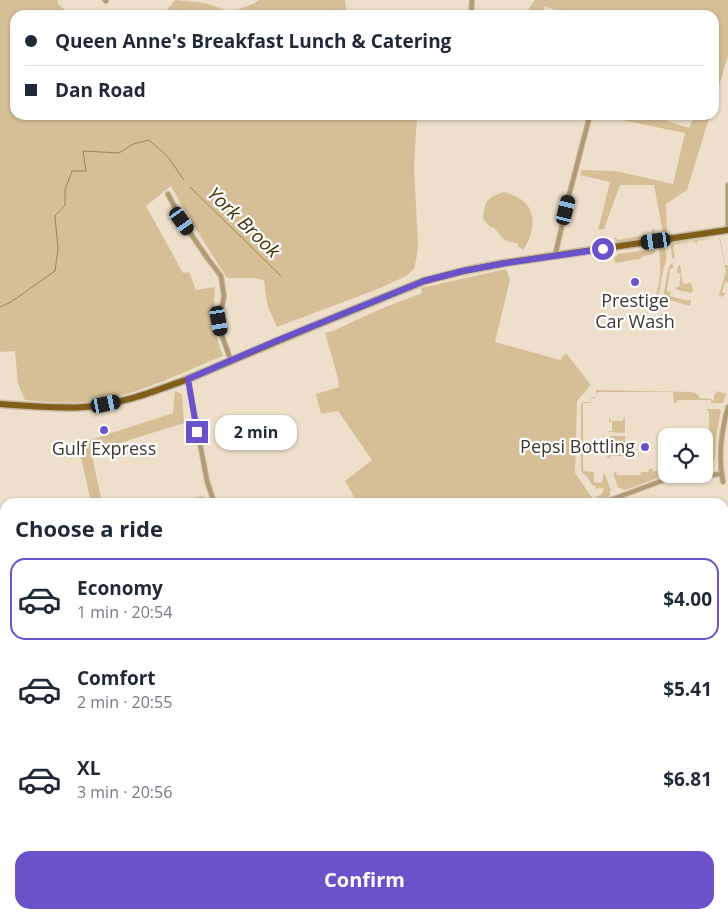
<!DOCTYPE html>
<meta charset="utf-8">
<style>
body{margin:0;font-family:"Open Sans",sans-serif;background:#f2f2f3;color:#1f2937;height:100vh;display:flex;flex-direction:column;font-size:19px;white-space:nowrap}
*{box-sizing:border-box;margin:0}
p{font-size:16px;color:#747a83}
.icon{flex:none;width:28px;height:28px;fill:none;stroke:currentColor;stroke-width:2;stroke-linecap:round;stroke-linejoin:round}
.map{position:relative;flex:1;overflow:hidden}
.side{position:absolute;left:0px;top:498px;width:729px;height:421px;display:flex;flex-direction:column;background:#fff;border-radius:15px 15px 0 0;box-shadow:0 1px 4px #0004}
.side>*{flex:none}
.banner{position:absolute;left:10px;top:10px;width:709px;height:110px;border-radius:15px;box-shadow:0 1px 4px #0004;display:grid;align-content:center;height:110px;padding:0 15px;background:#fff}
.tools{position:absolute;left:658px;top:428px;display:grid;gap:10px}
.tools a{display:grid;place-items:center;width:55px;height:55px;border-radius:10px;background:#fff;box-shadow:0 1px 4px #0004;font-size:25px}
.end{position:absolute;width:22px;height:22px;margin:-11px;border:6px solid #6b51ca;background:#fff;box-shadow:0 0 0 2px #fff}
.from{border-radius:50%}
.bubble{position:absolute;height:35px;border-radius:15px;background:#fff;box-shadow:0 1px 4px #0004;font-size:16px;font-weight:700;line-height:35px;text-align:center}
.car{position:absolute;width:15px;height:30px;margin:-15px -8px;border-radius:6px;box-shadow:0 0 4px 1px #0007;background:linear-gradient(#222 24%,#8ab4d8 0 40%,#222 0 76%,#8ab4d8 0 86%,#222 0)}
.banner b{display:flex;align-items:center;gap:18px;height:48px;font-size:19px}
.banner b+b{border-top:1px solid #e0e1e3}
.banner i{width:12px;height:12px;background:#1f2937}
ul{padding:0;list-style:none}
li{display:flex;align-items:center;gap:15px;height:82px;margin:0 10px 8px;padding:0 5px;border:2px solid transparent;border-radius:15px}
li div{flex:1}
li b{display:block;font-size:19px}
li em{font-style:normal;font-weight:700}
li.current{border-color:#6b51ca}
li>.icon{width:45px;height:45px;stroke-width:1.5}
h2{padding:0 15px;font-size:22px;line-height:60px}
.action{display:flex;gap:10px;margin-top:auto;padding:10px 15px}
.action a{flex:1;height:58px;border-radius:15px;background:#6b51ca;color:#fff;font-size:20px;font-weight:700;line-height:58px;text-align:center}
.map>svg:first-child{display:block}
.green{fill:#d6bf97}
.lines{fill:none;stroke-linecap:round;stroke-linejoin:round}
.stream{stroke:#a1834f;stroke-width:1}
.minor-casing{stroke:#c6baa7;stroke-width:6}
.primary-casing{stroke:#c6baa7;stroke-width:9}
.minor{stroke:#b29a71;stroke-width:4}
.primary{stroke:#815f19;stroke-width:6}
.route{stroke:#6b51ca;stroke-width:6}
.poi-dot{fill:#6b51ca;stroke:#fff;stroke-width:2}
.labels{text-anchor:middle;stroke-width:4.5;stroke-linejoin:round;paint-order:stroke}
.poi-label{font-size:18px;fill:#3d382f;stroke:#fff}
.water-label{font-size:19px;font-style:italic;fill:#483205;stroke:#fff}
</style>
<div class="map">
<svg width="728" height="918" viewBox="0 0 728 918">
<rect width="100%" height="100%" fill="#eddfc9"/>
<!-- green -->
<path class="green" d="M0,0H58V4L70,15H15V115H417L414,167L418,245L417,255L414,269L406,276L378,289L277,327L267,304L264,280L254,278H227L194,226L171,186L146,206L183,273L189,272L196,290L215,287L213,327L223,356C183,372 138,395 95,401C72,404 49,402 25,400L18,384L15,351L0,352Z
M175,0L205,3L231,12L253,4L259,0H345L346,10L342,15H166V11Z
M535,0H728V56L714,102V15H568L545,6L542,15H506L520,10H528Z
M597,115H649L689,128L695,115H710L687,190L666,204L667,232L663,233L654,185H620L604,229L598,230L610,182L580,175L582,170L615,171L673,184L685,133Z
M504,192C509,194 517,196 522,200C538,212 534,235 523,250L519,247L517,243C501,242 504,238 494,228L489,226L483,219C485,201 486,198 504,192Z
M655,229V235L652,238L619,243C616,242 614,240 614,237H616L617,240L653,234L652,230Z
M719,237L697,241V245L694,241L674,245L673,249L675,257L674,259L672,258L671,247L673,243L720,237L725,265H728V283L725,282L722,292L726,294L721,297L719,295L726,272Z
M663,244C670,255 664,265 662,277C660,284 660,291 658,298H655C662,281 660,263 659,245Z
M653,249L656,251L653,254L644,256L640,259L615,263L614,258L618,254Z
M673,263V268L670,269L667,291L671,292L670,296L688,301L690,299H691L690,306L663,298L668,269L670,265Z
M680,265L683,284L691,283L693,291L691,293L678,290L676,289V287H679L681,274L677,273L678,266Z
M506,269L510,280L495,342L560,360L566,353L591,385L577,401L575,473L595,502H357L345,481L372,460L338,411L321,414L316,394L339,387L338,378L325,333L333,331L378,310L422,293L421,288Z
M596,390L691,392L696,393L700,398L711,399L713,401L714,400V395L716,393V391L726,394L723,403H711V400H677V403H674L673,392H597L596,398H591V403H583V471L594,472V482L602,483L604,472L611,490L609,497L595,502L598,499L596,496L601,495L604,488H602L601,489L600,487L598,489L595,488V486L592,485L588,478L581,471V405L583,402H590L591,397H596Z
M175,391L182,394L184,423L91,452L102,502H91L78,444L173,413Z
M707,409H719L721,411L717,430L715,460L713,464L715,465L710,470L704,471V467L706,462L709,461V411L706,410Z
M625,417V433L609,432V431H612V422H609V418H610V421H623V418Z
M612,436H625V456H611L610,459L607,457V455H612V440L608,438L609,437Z
M652,468L653,471H666V474H683L661,477L625,490L618,487L614,476V473L616,472L617,475H640L641,472H648L649,469Z
M203,496L205,502H176Z
M726,531L728,533V845L724,862V532Z
M0,638H5V914H314L311,918H0Z
M724,867L728,879V918H545L543,914H724Z
M405,914H422L428,918H401Z"/>
<g class="lines">
<!-- stream -->
<path class="stream" d="M190,187L281,276
M0,307L11,302L55,271L58,249L55,216L65,205V190L72,171H86L83,151L119,153L133,144L149,140L168,157L184,180
M724,655L728,645
M724,750L728,753"/>
<defs>
<path id="minor" d="M105,0L106,1
M471,15L472,0
M168,194L182,221L208,259L221,276L224,296L219,321L221,333L231,361
M728,230V185
M555,256L568,199L590,115
M188,379L207,481L214,502
M723,482C718,457 721,432 728,407
M605,502L664,480L676,478L721,474
M456,914L457,918"/>
<path id="primary" d="M0,404C28,406 56,409 84,407C120,405 155,391 188,379L299,332L424,281L463,271L505,263L728,230"/>
</defs>
<!-- minor casing -->
<use href="#minor" class="minor-casing"/>
<!-- primary casing -->
<use href="#primary" class="primary-casing"/>
<!-- minor -->
<use href="#minor" class="minor"/>
<!-- primary -->
<use href="#primary" class="primary"/>
</g>
<g class="lines">
<!-- route -->
<path class="route" d="M197,432L188,379L276,341L424,281L463,271L506,263L603,249"/>
</g>
<!-- markers -->
<g class="poi-dot">
<circle cx="635" cy="282" r="5"/>
<circle cx="104" cy="430" r="5"/>
<circle cx="645" cy="447" r="5"/>
</g>
<g class="labels">
<!-- poi labels -->
<g class="poi-label">
<text x="635" y="307">Prestige<tspan x="635" dy="21">Car Wash</tspan></text>
<text x="635" y="453" text-anchor="end">Pepsi Bottling</text>
<text x="104" y="455">Gulf Express</text>
</g>
<!-- water labels -->
<g class="water-label">
<text transform="translate(244 222) rotate(44)" y="7">York Brook</text>
</g>
</g>
</svg>
<div class="tools">
<a><svg class="icon" aria-label="locate" viewBox="0 0 24 24"><circle cx="12" cy="12" r="6"/><path d="M12 2v4M12 18v4M2 12h4M18 12h4"/></svg></a>
</div>
<i class="end from" style="left:603px;top:249px"></i>
<i class="end" style="left:197px;top:432px"></i>
<div class="bubble" style="left:215px;top:415px;width:82px">2 min</div>
<i class="car" style="left:566px;top:210px;rotate:14deg"></i>
<i class="car" style="left:182px;top:221px;rotate:145deg"></i>
<i class="car" style="left:656px;top:241px;rotate:262deg"></i>
<i class="car" style="left:219px;top:321px;rotate:170deg"></i>
<i class="car" style="left:106px;top:404px;rotate:78deg"></i>
<div class="banner">
<b><i class="from"></i>Queen Anne's Breakfast Lunch &amp; Catering</b>
<b><i></i>Dan Road</b>
</div>
<section class="side">
<h2>Choose a ride</h2>
<ul>
<li class="current"><svg class="icon" aria-label="car" viewBox="0 0 24 24"><path d="M5 17H2v-5l4-1 3-4h7l3 4 3 1v5h-3M9 17h6M6 11h13"/><circle cx="7" cy="17" r="2"/><circle cx="17" cy="17" r="2"/></svg><div><b>Economy</b><p>1 min · 20:54</p></div><em>$4.00</em></li>
<li><svg class="icon" aria-label="car" viewBox="0 0 24 24"><path d="M5 17H2v-5l4-1 3-4h7l3 4 3 1v5h-3M9 17h6M6 11h13"/><circle cx="7" cy="17" r="2"/><circle cx="17" cy="17" r="2"/></svg><div><b>Comfort</b><p>2 min · 20:55</p></div><em>$5.41</em></li>
<li><svg class="icon" aria-label="car" viewBox="0 0 24 24"><path d="M5 17H2v-5l4-1 3-4h7l3 4 3 1v5h-3M9 17h6M6 11h13"/><circle cx="7" cy="17" r="2"/><circle cx="17" cy="17" r="2"/></svg><div><b>XL</b><p>3 min · 20:56</p></div><em>$6.81</em></li>
</ul>
<div class="action"><a>Confirm</a></div>
</section>
</div>
